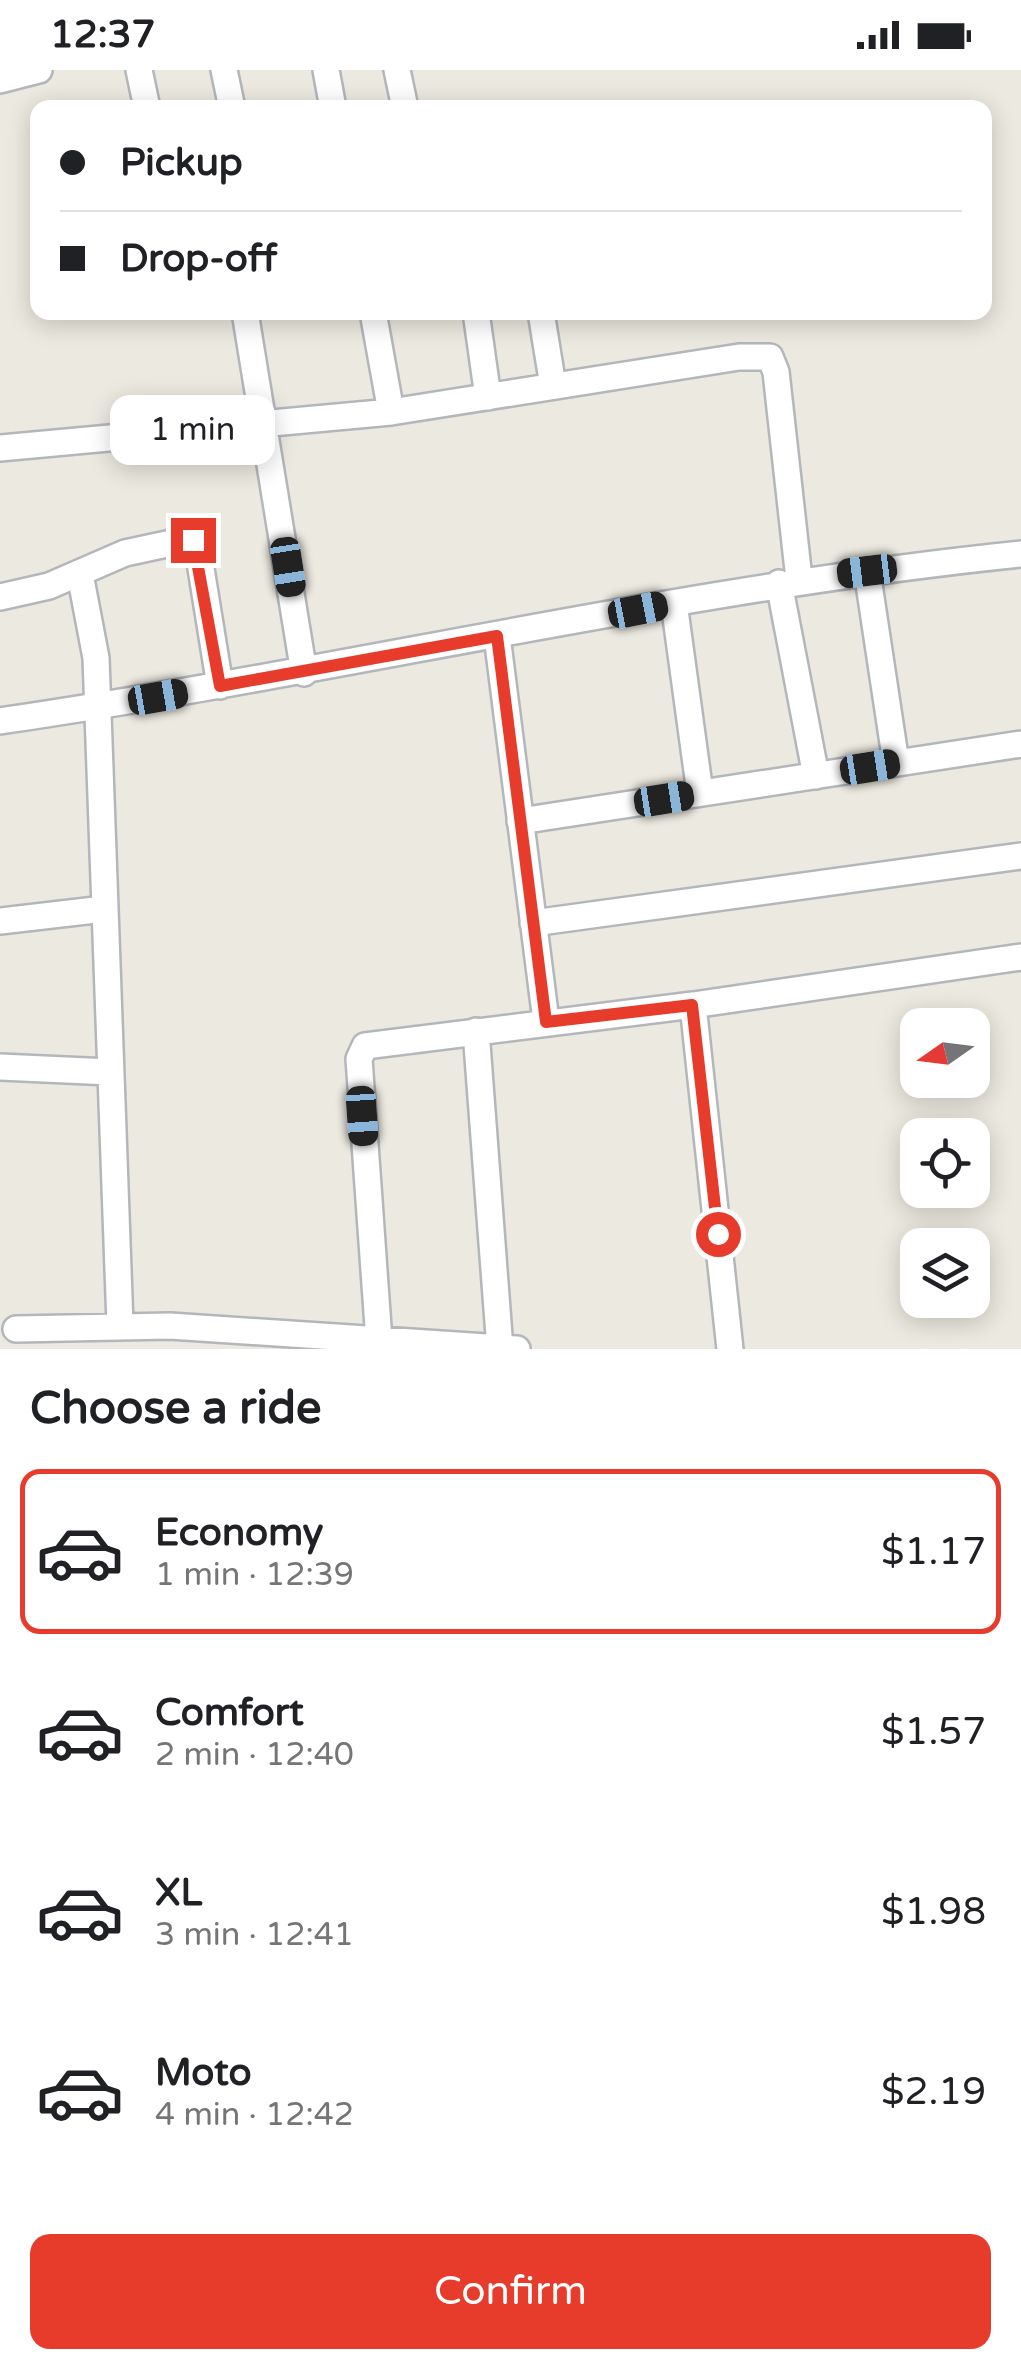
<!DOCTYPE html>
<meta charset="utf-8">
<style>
body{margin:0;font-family:"Varela Round",sans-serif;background:#f6f6f6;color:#202124;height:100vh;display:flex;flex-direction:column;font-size:38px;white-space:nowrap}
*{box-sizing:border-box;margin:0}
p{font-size:32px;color:#757577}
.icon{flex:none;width:55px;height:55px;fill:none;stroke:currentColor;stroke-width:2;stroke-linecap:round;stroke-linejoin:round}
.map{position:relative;height:1279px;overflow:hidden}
.side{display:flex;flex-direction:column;background:#fff;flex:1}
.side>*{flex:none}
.top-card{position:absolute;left:30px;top:30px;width:962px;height:220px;border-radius:20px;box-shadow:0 5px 25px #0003;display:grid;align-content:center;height:220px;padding:0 30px;background:#fff}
.needle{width:65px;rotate:256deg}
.fabs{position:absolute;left:900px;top:938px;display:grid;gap:20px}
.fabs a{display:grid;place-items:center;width:90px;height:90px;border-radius:20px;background:#fff;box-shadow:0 5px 25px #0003;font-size:50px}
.end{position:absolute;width:45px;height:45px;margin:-22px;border:12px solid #e73c2b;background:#fff;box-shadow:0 0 0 5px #fff}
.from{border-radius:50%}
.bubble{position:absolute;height:70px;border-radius:20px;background:#fff;box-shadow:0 5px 25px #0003;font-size:32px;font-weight:600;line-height:70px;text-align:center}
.car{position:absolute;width:30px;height:60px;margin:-30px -15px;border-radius:12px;box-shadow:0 0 8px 2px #0007;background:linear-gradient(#222 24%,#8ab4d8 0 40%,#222 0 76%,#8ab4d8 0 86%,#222 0)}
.top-card b{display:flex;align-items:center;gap:35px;height:95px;font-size:38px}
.top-card b+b{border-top:2px solid #e0e0e0}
.top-card i{width:25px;height:25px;background:#202124}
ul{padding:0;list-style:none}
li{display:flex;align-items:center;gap:30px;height:165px;margin:0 20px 15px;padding:0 10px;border:5px solid transparent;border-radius:20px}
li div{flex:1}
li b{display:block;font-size:38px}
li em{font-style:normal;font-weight:600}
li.selected{border-color:#e73c2b}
li>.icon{width:90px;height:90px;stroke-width:1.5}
h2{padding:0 30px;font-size:45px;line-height:120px}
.button{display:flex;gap:20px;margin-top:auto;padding:20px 30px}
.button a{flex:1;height:115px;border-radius:20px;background:#e73c2b;color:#fff;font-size:40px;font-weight:600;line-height:115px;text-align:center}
.status{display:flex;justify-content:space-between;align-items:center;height:70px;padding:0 50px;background:#fff;direction:ltr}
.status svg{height:28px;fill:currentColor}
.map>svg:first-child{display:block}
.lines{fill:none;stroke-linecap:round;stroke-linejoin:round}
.minor-casing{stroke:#b3b6bb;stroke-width:30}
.minor{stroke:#fff;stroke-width:25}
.route{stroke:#e73c2b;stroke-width:12}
</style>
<div class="status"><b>12:37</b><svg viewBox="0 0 49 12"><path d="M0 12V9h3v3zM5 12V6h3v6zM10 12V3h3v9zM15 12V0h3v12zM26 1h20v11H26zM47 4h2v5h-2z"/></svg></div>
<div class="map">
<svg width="1021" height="1279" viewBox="0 0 1021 1279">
<rect width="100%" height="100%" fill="#ece9e0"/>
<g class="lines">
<defs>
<path id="minor" d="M139,0L147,38
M224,0L232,38
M326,0L333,38
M397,0L405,38
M0,10L39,0
M245,242L304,603
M476,242L488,327
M541,242L553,316
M391,342L739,287H770L776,302L799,509
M0,378L391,342L373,242
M867,501L896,693
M80,504L96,588L120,1255
M779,513L816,706
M0,527L49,516L125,483L190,469L198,480L220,616
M674,533L700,723
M497,566L546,951
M0,651C341,601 678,519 1021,484
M520,751L1021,674
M0,851L104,839
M533,853L1021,786
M476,961L500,1279
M0,997L110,1002
M16,1259L170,1256L517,1279
M379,1271L359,989L365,976L693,935
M730,1279L693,935L1021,887"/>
</defs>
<!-- minor casing -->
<use href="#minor" class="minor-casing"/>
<!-- minor -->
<use href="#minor" class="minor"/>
</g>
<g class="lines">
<!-- route -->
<path class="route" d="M193,470L220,616L497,566L546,952L692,935L718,1164"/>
</g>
</svg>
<div class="fabs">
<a><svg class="needle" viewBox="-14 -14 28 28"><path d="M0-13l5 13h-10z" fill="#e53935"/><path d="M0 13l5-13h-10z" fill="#757577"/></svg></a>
<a><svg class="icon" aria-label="locate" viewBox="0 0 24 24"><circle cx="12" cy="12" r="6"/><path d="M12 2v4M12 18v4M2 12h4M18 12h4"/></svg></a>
<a><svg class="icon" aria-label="layers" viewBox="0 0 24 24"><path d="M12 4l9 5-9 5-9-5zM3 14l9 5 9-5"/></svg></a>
</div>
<i class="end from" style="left:718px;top:1164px"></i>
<i class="end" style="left:193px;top:470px"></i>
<div class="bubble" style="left:110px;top:325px;width:165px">1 min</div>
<i class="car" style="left:288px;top:497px;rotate:171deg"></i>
<i class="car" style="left:867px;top:501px;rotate:263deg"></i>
<i class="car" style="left:638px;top:540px;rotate:79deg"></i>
<i class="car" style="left:158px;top:627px;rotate:80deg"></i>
<i class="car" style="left:870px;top:697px;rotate:81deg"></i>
<i class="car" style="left:664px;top:729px;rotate:81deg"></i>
<i class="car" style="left:362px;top:1046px;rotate:176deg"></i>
<div class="top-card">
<b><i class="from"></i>Pickup</b>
<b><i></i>Drop-off</b>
</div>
</div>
<section class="side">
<h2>Choose a ride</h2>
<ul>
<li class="selected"><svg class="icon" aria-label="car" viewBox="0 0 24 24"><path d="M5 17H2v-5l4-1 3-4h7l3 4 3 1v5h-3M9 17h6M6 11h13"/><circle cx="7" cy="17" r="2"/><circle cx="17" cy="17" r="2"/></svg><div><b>Economy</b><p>1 min · 12:39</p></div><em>$1.17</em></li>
<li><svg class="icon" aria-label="car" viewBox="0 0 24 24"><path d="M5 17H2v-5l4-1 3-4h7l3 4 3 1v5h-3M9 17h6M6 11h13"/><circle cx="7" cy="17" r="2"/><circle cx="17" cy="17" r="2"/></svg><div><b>Comfort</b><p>2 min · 12:40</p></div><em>$1.57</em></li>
<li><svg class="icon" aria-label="car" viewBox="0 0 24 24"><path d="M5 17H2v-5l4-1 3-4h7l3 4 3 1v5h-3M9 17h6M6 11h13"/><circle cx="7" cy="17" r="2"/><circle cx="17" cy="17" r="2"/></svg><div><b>XL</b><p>3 min · 12:41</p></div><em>$1.98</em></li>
<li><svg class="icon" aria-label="car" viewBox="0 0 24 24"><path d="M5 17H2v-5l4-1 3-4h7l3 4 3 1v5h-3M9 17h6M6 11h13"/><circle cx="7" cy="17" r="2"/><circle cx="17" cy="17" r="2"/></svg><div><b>Moto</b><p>4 min · 12:42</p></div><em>$2.19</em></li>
</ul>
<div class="button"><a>Confirm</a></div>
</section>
